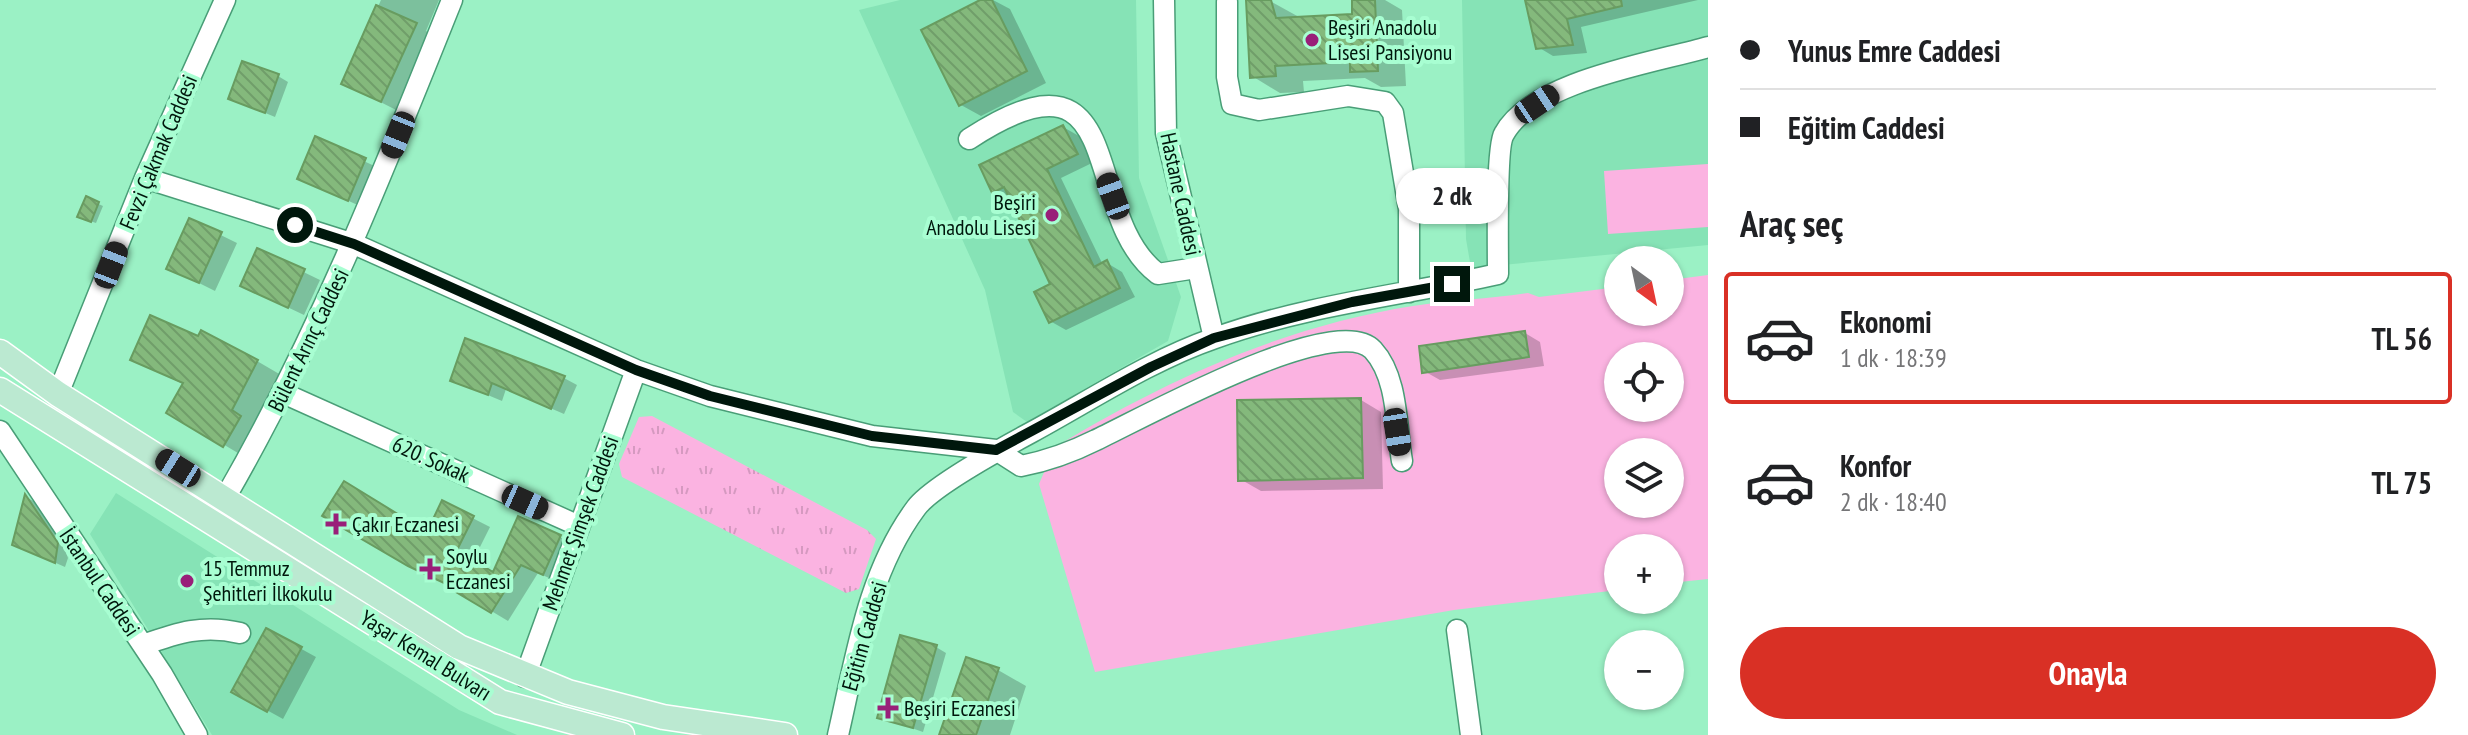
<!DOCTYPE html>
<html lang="tr">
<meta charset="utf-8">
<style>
body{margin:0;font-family:"PT Sans Narrow",sans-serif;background:#f6f6f6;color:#202124;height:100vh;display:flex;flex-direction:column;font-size:30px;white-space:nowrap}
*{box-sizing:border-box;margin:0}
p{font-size:26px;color:#757577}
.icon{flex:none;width:44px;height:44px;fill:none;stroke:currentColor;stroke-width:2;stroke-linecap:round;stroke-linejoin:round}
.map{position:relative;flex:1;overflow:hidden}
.sheet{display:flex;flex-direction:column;background:#fff;width:760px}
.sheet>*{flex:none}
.hud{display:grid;align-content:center;height:176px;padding:0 32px;background:#fff}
.needle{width:52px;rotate:147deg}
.controls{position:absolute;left:1604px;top:246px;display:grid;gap:16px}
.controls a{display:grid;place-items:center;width:80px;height:80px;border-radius:50%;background:#fff;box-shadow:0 2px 6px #0004;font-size:40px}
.end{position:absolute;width:36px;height:36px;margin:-18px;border:10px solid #00170c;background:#fff;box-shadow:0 0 0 4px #fff}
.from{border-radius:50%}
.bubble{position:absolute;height:56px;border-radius:28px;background:#fff;box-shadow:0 2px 6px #0004;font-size:26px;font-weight:700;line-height:56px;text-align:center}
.car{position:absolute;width:24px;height:48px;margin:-24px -12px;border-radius:10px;box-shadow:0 0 6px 2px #0007;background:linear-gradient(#222 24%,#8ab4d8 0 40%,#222 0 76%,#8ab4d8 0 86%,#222 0)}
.hud b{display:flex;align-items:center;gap:28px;height:76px;font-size:30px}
.hud b+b{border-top:2px solid #e0e0e0}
.hud i{width:20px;height:20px;background:#202124}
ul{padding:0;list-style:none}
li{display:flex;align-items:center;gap:24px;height:132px;margin:0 16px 12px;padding:0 16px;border:4px solid transparent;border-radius:8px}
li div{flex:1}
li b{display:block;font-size:30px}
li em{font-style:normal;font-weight:700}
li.active{border-color:#d93025}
li>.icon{width:72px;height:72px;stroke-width:1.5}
h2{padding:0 32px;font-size:36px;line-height:96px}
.action{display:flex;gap:16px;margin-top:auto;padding:16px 32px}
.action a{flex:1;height:92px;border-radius:48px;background:#d93025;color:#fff;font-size:32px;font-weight:700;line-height:92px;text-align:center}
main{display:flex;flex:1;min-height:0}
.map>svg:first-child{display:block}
.built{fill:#86e3b6}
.park{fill:url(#park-tufts)}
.pitch{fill:#fbb3e1;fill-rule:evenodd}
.shadow{fill:#0003}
.building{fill:url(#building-back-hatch);stroke:#689c60;stroke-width:2}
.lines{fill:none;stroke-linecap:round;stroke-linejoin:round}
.minor-casing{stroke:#499e77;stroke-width:23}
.major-casing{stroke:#fff;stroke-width:27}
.minor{stroke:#fff;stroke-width:20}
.major{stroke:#bbe9d1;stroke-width:24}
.route{stroke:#00170c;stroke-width:10}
.poi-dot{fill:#991f79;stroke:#a8fed2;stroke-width:3}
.labels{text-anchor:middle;stroke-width:8;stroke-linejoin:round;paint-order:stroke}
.poi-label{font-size:22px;fill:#00170c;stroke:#a8fed2;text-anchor:start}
.street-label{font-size:22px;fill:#00170c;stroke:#a8fed2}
</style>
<main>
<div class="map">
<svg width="1708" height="735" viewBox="0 0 1708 735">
<defs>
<pattern id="park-tufts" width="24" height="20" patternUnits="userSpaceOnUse" patternTransform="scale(2)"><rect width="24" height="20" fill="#fbb3e1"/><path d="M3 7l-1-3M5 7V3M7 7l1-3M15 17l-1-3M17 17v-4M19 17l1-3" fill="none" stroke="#d599c0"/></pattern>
<pattern id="building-back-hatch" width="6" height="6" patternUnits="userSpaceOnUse" patternTransform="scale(2)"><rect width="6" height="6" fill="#84b97c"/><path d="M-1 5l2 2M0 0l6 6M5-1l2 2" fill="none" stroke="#709e6a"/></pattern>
</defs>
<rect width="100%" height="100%" fill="#9bf1c5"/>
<!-- built -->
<path class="built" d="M900,0H1136L1139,178L1181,297L1168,341L1027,422L1013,412L985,290L859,10Z
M1462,0H1708V245L1471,268L1466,239Z
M116,493L459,710L517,735H212L90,534Z"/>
<!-- park -->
<path class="park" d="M652,416L867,530L876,539L859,589L846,593L622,477L619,464L639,417Z"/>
<!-- pitch -->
<path class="pitch" d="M1708,164V227L1608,234L1604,171Z
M1708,275V579L1670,583V548H1618V590L1454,610L1095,672L1039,484L1045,470L1042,455C1157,384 1279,327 1413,306C1451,300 1490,299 1528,293L1539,297L1618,287V312H1670V280ZM1618,356H1670V408H1618ZM1618,452H1670V504H1618Z"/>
<!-- shadow -->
<path class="shadow" d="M381,0H439L426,31L439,38L404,114L343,83Z
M985,0H993L1010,9L1046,83L981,116L961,105Z
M1354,0H1385L1402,10L1406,86L1381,87L1365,78L1303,81L1304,92L1280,93L1252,76L1270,1L1299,17L1354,16Z
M1527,0H1698L1581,27L1587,53L1553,56L1538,47Z
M278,76L288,82L275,117L230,98Z
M1063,127L1079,136L1092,163L1061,178L1103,265L1107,263L1122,272L1135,297L1066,330L1050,321L1053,285L1011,199L994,191Z
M316,139L381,169L364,208L299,178Z
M87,199L103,206L96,223L84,219Z
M190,220L237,243L215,291L169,268Z
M258,250L320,280L304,315L243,286Z
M1525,333L1540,342L1544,366L1440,380L1424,371Z
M132,359L257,361L281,375L248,459L169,412L185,385Z
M564,378L577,385L564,414L506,389L502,401L452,380Z
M1361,400L1381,412L1383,489L1261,491L1240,479Z
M26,497L35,502L61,539L68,558L65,567L24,549Z
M443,503L490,527L473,561L494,574L560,537L576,546L560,583L538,573L508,621L458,591L428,535Z
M267,630L316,657L283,719L234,692Z
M936,647L946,653L923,732L880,717Z
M998,670L1026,686L1010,735H942Z"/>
<!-- building -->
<path class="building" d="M980,0H992L1027,71L959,106L921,30Z
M1246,0H1271L1276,18L1352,14V0H1375L1378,71L1350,72V62L1275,66L1276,76L1250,78Z
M1525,0H1621L1622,6L1567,19L1573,45L1536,49Z
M376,5L417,23L381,102L341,84Z
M242,61L279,74L265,113L228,99Z
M1063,125L1078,154L1047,169L1094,267L1107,260L1120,288L1049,323L1034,292L1050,284L1004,187L992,193L979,165Z
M315,136L366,158L348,201L297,179Z
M86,196L99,202L91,222L77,217Z
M189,218L222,232L199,283L166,269Z
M257,248L305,269L288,308L240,286Z
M150,315L198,336L201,330L258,360L232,410L241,416L223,447L166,413L183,383L130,360Z
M1525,331L1529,357L1422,373L1419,346Z
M465,338L565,376L551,409L492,383L488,395L450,381Z
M1361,398L1363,478L1238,481L1237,400Z
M344,481L427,532L442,500L474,516L457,550L493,572L518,516L561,535L543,575L521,565L491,613L456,592L457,589L408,566L322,516Z
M25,494L58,543L55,563L12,545Z
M266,628L302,647L267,712L231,692Z
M900,635L937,645L913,728L877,718Z
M966,657L999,668L976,735H939Z"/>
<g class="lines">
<defs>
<path id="minor" d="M1164,0L1166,133L1214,338
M1227,2V77L1232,104L1259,110L1348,96L1385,102L1393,113L1409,209V292
M969,139C1133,32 1078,214 1158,274L1196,268
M145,178L354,244L636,370L710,396L872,436L996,450L1021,466C1047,461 1072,452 1096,440C1141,419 1336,310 1373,350C1398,377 1396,426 1402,461
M283,393L579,526
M58,394L145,178L225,0
M0,431L162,674L197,735
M225,498C317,339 384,170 452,0
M1457,630L1471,735
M143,645C177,633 203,624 240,633
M525,677L636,370
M838,735C856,658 867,574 916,508C932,486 1006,446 1032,432C1091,400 1151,360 1215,338C1306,305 1404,295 1498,274C1498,251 1496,147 1504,134C1533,81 1653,63 1708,47"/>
<path id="major" d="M0,352L58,394L459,647L568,692L663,717L785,735
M0,390L500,702L622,735"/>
</defs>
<!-- minor casing -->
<use href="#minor" class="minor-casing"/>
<!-- major casing -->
<use href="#major" class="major-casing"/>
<!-- minor -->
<use href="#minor" class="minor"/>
<!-- major -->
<use href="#major" class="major"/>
</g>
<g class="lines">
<!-- route -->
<path class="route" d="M295,225L354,244L636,370L710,396L872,436L996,450L1151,367L1214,338L1352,302L1452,284"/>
</g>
<!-- markers -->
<g class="poi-dot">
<circle cx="1312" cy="40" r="8"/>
<circle cx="1052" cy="215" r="8"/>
<path d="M332 512h8v8h8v8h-8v8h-8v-8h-8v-8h8z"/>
<path d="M426 557h8v8h8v8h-8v8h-8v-8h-8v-8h8z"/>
<circle cx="187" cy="581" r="8"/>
<path d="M884 696h8v8h8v8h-8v8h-8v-8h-8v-8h8z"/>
</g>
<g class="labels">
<!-- poi labels -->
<g class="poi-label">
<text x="1328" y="35">Beşiri Anadolu<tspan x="1328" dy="25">Lisesi Pansiyonu</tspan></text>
<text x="1036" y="210" text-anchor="end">Beşiri<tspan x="1036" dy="25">Anadolu Lisesi</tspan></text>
<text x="352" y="532">Çakır Eczanesi</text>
<text x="446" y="564">Soylu<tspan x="446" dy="25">Eczanesi</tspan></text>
<text x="203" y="576">15 Temmuz<tspan x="203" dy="25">Şehitleri İlkokulu</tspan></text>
<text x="904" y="716">Beşiri Eczanesi</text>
</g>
<!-- street labels -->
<g class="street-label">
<text transform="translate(158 152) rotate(-67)" y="8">Fevzi Çakmak Caddesi</text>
<text transform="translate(1181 194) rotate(78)" y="8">Hastane Caddesi</text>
<text transform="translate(308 340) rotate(-64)" y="8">Bülent Arınç Caddesi</text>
<text transform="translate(431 459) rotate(24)" y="8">620. Sokak</text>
<text transform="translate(580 523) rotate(-70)" y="8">Mehmet Şimşek Caddesi</text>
<text transform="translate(100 582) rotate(56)" y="8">İstanbul Caddesi</text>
<text transform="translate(864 636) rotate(-74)" y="8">Eğitim Caddesi</text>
<text transform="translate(426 655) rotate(32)" y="8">Yaşar Kemal Bulvarı</text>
</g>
</g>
</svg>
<div class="controls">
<a><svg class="needle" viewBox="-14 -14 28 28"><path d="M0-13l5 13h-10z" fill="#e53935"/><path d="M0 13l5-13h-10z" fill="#757577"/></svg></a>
<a><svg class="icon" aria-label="locate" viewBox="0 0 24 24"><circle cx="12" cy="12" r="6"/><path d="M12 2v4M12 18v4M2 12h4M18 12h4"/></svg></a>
<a><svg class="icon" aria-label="layers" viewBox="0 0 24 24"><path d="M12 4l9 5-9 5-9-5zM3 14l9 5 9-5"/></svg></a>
<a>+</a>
<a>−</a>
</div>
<i class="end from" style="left:295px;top:225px"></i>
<i class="end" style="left:1452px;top:284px"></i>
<div class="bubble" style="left:1396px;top:168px;width:112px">2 dk</div>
<i class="car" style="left:1537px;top:104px;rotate:56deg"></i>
<i class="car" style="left:398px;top:135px;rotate:202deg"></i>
<i class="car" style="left:1113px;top:196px;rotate:340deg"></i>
<i class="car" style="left:111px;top:265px;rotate:21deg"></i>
<i class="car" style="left:1397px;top:432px;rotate:171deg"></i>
<i class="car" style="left:178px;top:468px;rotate:302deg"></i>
<i class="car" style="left:525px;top:502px;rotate:114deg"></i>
</div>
<section class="sheet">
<div class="hud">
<b><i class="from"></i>Yunus Emre Caddesi</b>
<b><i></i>Eğitim Caddesi</b>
</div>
<h2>Araç seç</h2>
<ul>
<li class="active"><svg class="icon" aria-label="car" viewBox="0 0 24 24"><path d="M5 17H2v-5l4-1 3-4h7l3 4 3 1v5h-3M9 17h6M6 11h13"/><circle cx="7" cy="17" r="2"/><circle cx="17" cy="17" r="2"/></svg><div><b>Ekonomi</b><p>1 dk · 18:39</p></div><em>TL 56</em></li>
<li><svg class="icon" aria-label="car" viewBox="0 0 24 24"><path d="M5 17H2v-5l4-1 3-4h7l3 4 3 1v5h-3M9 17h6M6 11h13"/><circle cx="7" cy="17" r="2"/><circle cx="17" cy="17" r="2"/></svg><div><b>Konfor</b><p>2 dk · 18:40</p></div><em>TL 75</em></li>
</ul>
<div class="action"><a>Onayla</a></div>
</section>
</main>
